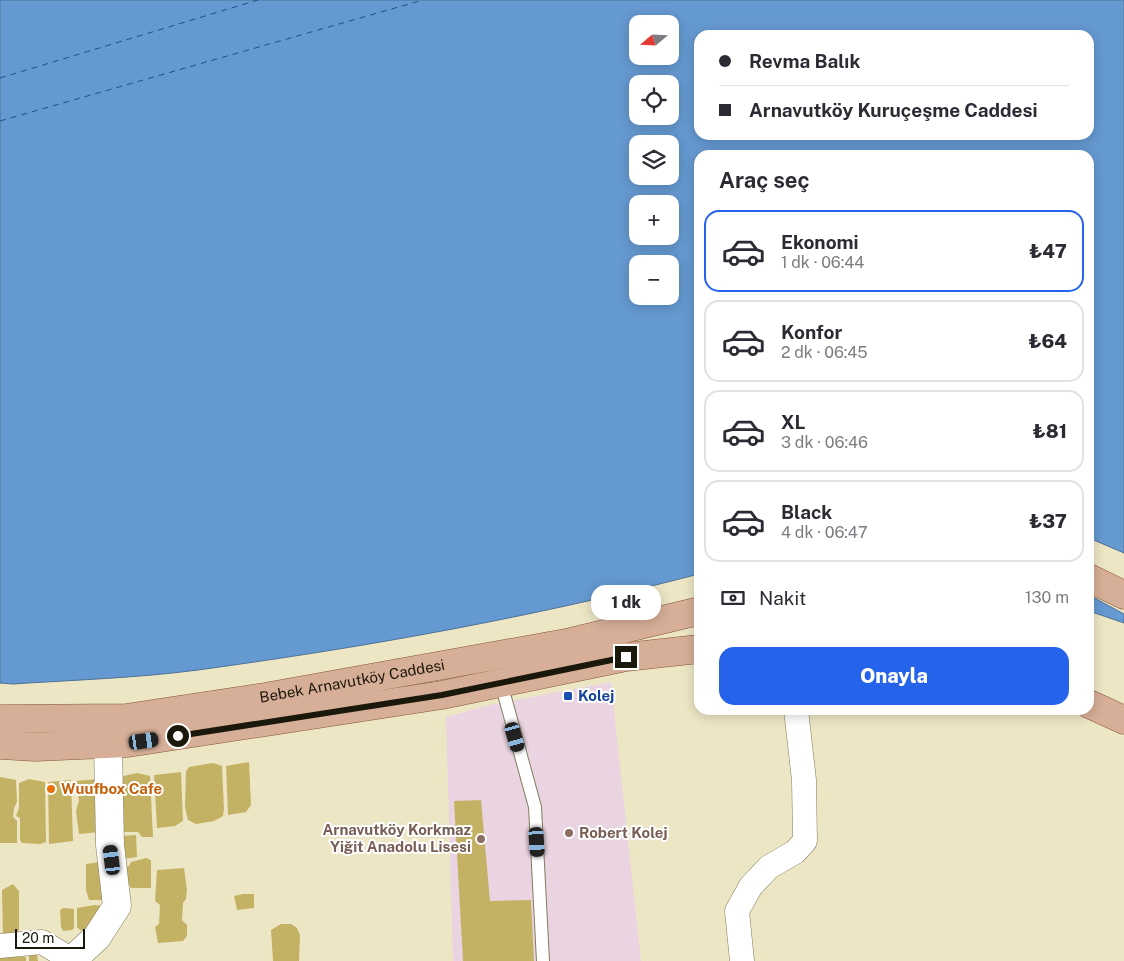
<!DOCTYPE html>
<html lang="tr">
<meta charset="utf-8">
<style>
body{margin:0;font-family:"Public Sans",sans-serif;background:#f2f2f3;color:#2b2b33;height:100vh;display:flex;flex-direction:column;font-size:19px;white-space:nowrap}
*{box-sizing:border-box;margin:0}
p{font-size:16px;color:#7c7c81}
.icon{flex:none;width:28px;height:28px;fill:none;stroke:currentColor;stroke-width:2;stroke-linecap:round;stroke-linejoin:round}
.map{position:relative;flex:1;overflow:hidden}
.panel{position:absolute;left:694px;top:150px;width:400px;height:565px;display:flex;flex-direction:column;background:#fff;border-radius:15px;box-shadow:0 2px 12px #0003}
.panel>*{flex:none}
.hud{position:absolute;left:694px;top:30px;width:400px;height:110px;border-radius:15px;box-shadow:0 2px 12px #0003;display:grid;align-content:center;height:110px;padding:0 25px;background:#fff}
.needle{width:32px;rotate:251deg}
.buttons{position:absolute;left:629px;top:15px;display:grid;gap:10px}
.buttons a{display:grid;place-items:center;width:50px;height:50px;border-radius:10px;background:#fff;box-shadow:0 2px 12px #0003;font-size:25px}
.scale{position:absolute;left:15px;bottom:12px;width:70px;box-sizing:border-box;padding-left:5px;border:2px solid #1a170b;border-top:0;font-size:14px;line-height:18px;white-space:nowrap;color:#1a170b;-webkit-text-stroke:4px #fff;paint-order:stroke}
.end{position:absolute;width:22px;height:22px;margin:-11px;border:6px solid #1a170b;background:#fff;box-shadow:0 0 0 2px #fff}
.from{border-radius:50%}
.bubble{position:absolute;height:35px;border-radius:15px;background:#fff;box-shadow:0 2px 12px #0003;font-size:16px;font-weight:800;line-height:35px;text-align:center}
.car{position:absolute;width:15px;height:30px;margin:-15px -8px;border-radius:6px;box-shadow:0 0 4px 1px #0007;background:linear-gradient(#222 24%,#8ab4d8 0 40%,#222 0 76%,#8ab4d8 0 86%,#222 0)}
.hud b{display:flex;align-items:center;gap:18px;height:48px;font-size:19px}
.hud b+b{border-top:1px solid #e1e1e2}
.hud i{width:12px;height:12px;background:#2b2b33}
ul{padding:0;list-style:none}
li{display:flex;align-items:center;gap:15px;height:82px;margin:0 10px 8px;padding:0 15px;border:2px solid #e1e1e2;border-radius:15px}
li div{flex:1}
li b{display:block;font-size:19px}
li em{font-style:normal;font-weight:800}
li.selected{border-color:#2563eb}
li>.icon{width:45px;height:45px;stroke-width:1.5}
h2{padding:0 25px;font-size:22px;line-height:60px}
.pay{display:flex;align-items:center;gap:12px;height:55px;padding:0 25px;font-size:19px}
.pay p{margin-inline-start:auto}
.action{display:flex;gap:10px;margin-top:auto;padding:10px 25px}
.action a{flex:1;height:58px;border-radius:15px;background:#2563eb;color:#fff;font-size:20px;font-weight:800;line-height:58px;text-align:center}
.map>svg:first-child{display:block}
.education{fill:#ead4e1}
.water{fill:#6599d1;stroke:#4e7296;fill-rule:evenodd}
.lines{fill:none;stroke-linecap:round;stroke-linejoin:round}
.ferry{stroke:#1d5288;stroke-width:1;stroke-dasharray:6 5;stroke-linecap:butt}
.building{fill:#c4b264}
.service-casing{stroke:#827b5d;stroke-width:14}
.minor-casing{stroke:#827b5d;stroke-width:25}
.tertiary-casing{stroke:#827b5d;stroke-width:29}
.primary-casing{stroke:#845639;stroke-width:29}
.service{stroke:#fff;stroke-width:12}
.minor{stroke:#fff;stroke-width:24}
.tertiary{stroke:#fff;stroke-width:28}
.primary{stroke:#d7ae97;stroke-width:28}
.route{stroke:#1a170b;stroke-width:6}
.transit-dot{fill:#1a4fb4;stroke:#fff;stroke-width:2}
.food-dot{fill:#e8710a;stroke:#fff;stroke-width:2}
.education-dot{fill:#8d6e63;stroke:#fff;stroke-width:2}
.labels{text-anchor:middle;stroke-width:4;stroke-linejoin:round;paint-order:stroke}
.street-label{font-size:15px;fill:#1a170b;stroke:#fff}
.transit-label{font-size:15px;font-weight:bold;fill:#164399;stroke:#fff;text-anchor:start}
.food-label{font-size:15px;font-weight:bold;fill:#c56008;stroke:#fff;text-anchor:start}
.education-label{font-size:15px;font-weight:bold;fill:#785e54;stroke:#fff;text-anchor:end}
</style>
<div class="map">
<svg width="1124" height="961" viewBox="0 0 1124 961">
<rect width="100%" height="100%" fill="#ede6c5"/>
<!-- education -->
<path class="education" d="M611,682L641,961H453L446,717L490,705Z"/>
<!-- water -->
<path class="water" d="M0,0H1124V553L1089,538V155H699V574C534,617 367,647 198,670C137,678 74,680 13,684L0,683ZM638,24H670V56H638ZM699,35H1089V135H699ZM638,84H670V116H638ZM638,144H670V176H638ZM638,204H670V236H638ZM638,264H670V296H638Z
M1089,595L1124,614V623L1089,611Z"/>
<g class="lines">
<!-- ferry -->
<path class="ferry" d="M0,78L258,0
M0,121L423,0"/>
</g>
<!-- building -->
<path class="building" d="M249,762L251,805L246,812L228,815L226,766Z
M213,763L222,766L224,809L223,816L214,821L196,824L188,820L185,807L186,771L189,767Z
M181,772L183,821L175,826L157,828L154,775Z
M137,773L150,776L153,837H142L138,832H122L119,777Z
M0,777L16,780L17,802L14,808L13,817L17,821V843H0Z
M29,779L45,782L46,842L40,844L22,843L20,840V818L16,816L19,808V783Z
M99,779L100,832L79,834L76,811L79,800L75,781Z
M71,780L73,841L49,844L48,782Z
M481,800L490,901L531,900L534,961H463L454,801Z
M136,835L137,857L123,859L121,836Z
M146,858L151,860V888H131L125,878V867L129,866L131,862Z
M107,861L105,900H89L86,890V864Z
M184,868L187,890L186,899L183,903L182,920L187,925V936L183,941L158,943L155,927L159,924L160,905L155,901L157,870Z
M13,884L19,891V930L17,935H3L2,890Z
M243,894H254V908L237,910L234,896Z
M94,905L104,906L85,931L80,930L77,927V908Z
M63,908L74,909V928L72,930L63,931L61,927L60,910Z
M281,924H291L297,928L300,935L299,961H273L271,930Z
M37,954L38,961H29V955Z
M0,955L26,957V961H0Z"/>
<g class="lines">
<defs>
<path id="service" d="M501,683L535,807L543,961"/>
<path id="minor" d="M0,946L42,942L72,960
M742,961L737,911L751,886L769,867L795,852L805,841L804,780L796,710"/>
<path id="tertiary" d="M71,961L97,937L117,906L110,845L108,745"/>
<g id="primary">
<path d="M1089,578L1124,595"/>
<path d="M1089,704L1124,720"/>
<path id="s1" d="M0,719L126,718L265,697L566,643L699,611"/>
<path d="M0,745L35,747L128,743L442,695L626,657L699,649"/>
</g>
</defs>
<!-- service casing -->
<use href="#service" class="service-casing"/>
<!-- minor casing -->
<use href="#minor" class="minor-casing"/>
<!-- tertiary casing -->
<use href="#tertiary" class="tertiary-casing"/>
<!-- primary casing -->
<use href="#primary" class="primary-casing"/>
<!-- service -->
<use href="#service" class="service"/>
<!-- minor -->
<use href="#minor" class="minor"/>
<!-- tertiary -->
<use href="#tertiary" class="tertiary"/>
<!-- primary -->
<use href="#primary" class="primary"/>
</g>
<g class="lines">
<!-- route -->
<path class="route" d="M178,736L442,695L626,657"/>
</g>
<!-- markers -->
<rect class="transit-dot" x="563" y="691" width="10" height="10" rx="2.5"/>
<circle class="food-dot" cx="51" cy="789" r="5"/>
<g class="education-dot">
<circle cx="569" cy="833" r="5"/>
<circle cx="481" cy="839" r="5"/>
</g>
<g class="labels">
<!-- street labels -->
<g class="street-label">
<text dy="5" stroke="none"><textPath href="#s1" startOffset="355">Bebek Arnavutköy Caddesi</textPath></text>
</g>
<!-- transit labels -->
<g class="transit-label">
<text x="578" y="701">Kolej</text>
</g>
<!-- food labels -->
<g class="food-label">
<text x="61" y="794">Wuufbox Cafe</text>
</g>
<!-- education labels -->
<g class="education-label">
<text x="471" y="835">Arnavutköy Korkmaz<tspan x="471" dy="17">Yiğit Anadolu Lisesi</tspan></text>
<text x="579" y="838" text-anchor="start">Robert Kolej</text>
</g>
</g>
</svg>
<div class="buttons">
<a><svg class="needle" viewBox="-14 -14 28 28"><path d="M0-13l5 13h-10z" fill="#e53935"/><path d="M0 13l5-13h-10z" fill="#7c7c81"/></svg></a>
<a><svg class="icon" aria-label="locate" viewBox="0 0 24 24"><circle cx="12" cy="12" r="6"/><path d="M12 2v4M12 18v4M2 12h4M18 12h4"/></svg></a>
<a><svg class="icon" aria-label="layers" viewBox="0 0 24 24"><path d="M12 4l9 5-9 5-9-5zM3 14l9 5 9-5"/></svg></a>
<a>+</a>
<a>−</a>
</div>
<div class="scale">20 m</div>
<i class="end from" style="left:178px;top:736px"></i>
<i class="end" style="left:626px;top:657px"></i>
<div class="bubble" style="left:591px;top:585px;width:70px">1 dk</div>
<i class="car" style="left:515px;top:737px;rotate:164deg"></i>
<i class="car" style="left:144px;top:741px;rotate:82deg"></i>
<i class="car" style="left:537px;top:842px;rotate:176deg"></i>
<i class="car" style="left:112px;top:860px;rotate:353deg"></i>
<div class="hud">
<b><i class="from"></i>Revma Balık</b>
<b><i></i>Arnavutköy Kuruçeşme Caddesi</b>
</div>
<section class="panel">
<h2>Araç seç</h2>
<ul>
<li class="selected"><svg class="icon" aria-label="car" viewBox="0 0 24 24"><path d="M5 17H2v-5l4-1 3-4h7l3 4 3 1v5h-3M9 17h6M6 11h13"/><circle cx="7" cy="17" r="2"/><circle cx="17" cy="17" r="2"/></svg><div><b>Ekonomi</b><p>1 dk · 06:44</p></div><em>₺47</em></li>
<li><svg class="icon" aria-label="car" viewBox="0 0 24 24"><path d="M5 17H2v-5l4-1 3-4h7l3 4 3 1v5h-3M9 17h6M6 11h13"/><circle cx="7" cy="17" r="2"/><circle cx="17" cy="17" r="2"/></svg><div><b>Konfor</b><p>2 dk · 06:45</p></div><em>₺64</em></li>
<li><svg class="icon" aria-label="car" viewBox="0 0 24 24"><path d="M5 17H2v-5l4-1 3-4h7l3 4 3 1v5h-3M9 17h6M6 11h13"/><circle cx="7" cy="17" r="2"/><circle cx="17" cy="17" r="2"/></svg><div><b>XL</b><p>3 dk · 06:46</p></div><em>₺81</em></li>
<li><svg class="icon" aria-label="car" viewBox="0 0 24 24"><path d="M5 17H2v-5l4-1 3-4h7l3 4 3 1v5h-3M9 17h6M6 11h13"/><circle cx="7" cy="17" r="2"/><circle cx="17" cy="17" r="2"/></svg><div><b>Black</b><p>4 dk · 06:47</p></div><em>₺37</em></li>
</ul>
<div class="pay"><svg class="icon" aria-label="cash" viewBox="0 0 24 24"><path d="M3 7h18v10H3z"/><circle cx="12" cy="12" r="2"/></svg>Nakit<p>130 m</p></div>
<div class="action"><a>Onayla</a></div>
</section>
</div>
